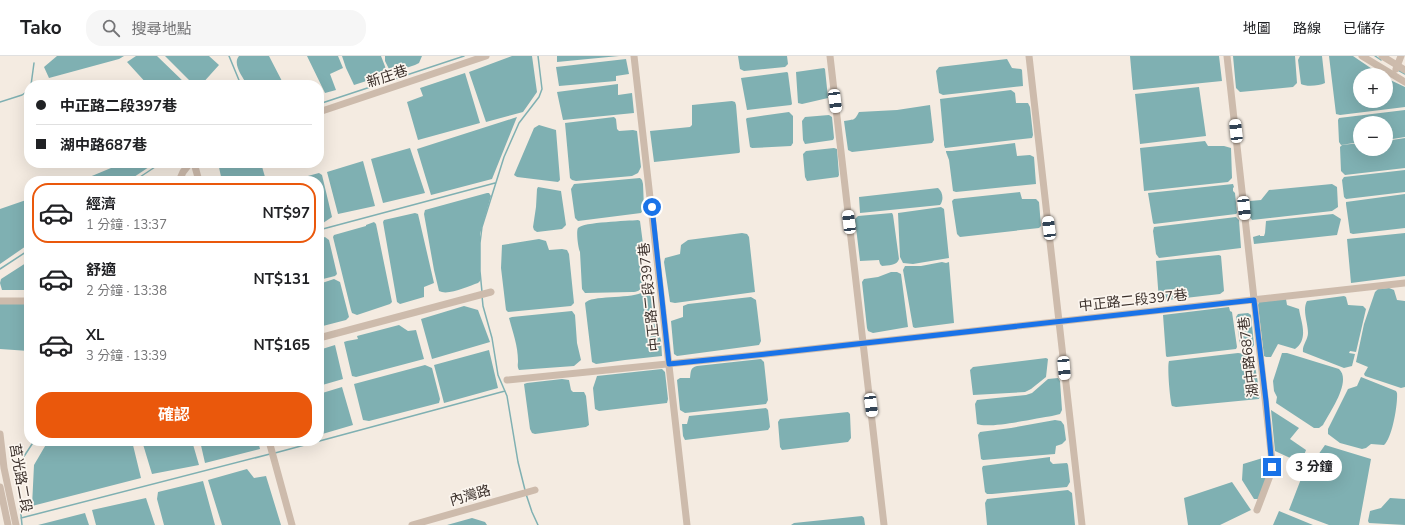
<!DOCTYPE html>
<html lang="zh-TW">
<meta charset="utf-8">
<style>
body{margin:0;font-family:"Nunito Sans","Noto Sans TC",sans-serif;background:#f6f6f6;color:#202124;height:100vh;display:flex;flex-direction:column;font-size:15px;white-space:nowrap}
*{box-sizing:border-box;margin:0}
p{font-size:13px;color:#757577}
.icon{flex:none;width:22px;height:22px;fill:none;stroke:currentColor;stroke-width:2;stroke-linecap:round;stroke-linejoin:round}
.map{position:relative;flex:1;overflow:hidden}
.sheet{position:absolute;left:24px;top:120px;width:300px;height:270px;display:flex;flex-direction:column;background:#fff;border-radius:16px;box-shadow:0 4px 16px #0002}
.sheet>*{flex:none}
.top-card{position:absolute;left:24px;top:24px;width:300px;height:88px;border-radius:16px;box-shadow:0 4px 16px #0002;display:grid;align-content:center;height:88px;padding:0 12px;background:#fff}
.fabs{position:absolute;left:1353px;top:12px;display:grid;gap:8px}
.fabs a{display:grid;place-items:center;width:40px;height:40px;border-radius:50%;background:#fff;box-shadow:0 4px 16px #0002;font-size:20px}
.end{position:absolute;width:18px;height:18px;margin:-9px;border:5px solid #1a73e8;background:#fff;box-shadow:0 0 0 2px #fff}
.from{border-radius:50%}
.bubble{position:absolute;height:28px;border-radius:14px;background:#fff;box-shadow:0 4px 16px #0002;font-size:13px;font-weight:700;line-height:28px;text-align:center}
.car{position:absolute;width:12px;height:24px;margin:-12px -6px;border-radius:5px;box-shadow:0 0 3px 1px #0007;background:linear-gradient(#fff 24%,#345 0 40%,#fff 0 76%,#345 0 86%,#fff 0)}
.top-card b{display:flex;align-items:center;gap:14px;height:38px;font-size:15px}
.top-card b+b{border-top:1px solid #e0e0e0}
.top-card i{width:10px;height:10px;background:#202124}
ul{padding:7px 0 0;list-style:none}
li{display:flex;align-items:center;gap:12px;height:60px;margin:0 8px 6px;padding:0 4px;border:2px solid transparent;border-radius:16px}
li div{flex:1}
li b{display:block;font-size:15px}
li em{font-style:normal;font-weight:700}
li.on{border-color:#ea580c}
li>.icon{width:36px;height:36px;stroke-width:1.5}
.cta{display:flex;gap:8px;margin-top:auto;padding:8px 12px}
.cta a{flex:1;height:46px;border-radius:16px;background:#ea580c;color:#fff;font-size:16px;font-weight:700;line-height:46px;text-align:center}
header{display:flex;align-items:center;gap:24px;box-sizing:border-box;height:56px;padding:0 20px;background:#fff;border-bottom:1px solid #e0e0e0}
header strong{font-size:19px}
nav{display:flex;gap:22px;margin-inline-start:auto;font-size:14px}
.search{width:280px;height:36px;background:#f6f6f6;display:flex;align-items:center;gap:10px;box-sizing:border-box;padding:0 14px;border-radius:16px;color:#757577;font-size:15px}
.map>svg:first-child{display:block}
.water{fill:#7fb0b2}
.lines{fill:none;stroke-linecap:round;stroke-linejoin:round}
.stream{stroke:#7fb0b2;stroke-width:1.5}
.minor{stroke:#cdbbac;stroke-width:7}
.route{stroke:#1a73e8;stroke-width:5}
.labels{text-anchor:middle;stroke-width:3.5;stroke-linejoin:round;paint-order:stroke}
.street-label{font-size:14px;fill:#3b302b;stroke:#fbf5ee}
</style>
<header>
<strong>Tako</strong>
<div class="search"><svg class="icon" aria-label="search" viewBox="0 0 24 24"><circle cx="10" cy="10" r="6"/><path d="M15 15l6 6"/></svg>搜尋地點</div>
<nav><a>地圖</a><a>路線</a><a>已儲存</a></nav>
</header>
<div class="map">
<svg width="1405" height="469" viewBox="0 0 1405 469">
<rect width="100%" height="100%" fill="#f4ebe1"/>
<!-- water -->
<path class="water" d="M57,0H124L119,3L49,22L44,11Z
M136,0H157L187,29H148L127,6Z
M165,0H209L219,9L201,29H194Z
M239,0H269L284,29H247C243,21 232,8 239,0Z
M307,0H338L343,12L330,18L336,34L325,37Z
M342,0H381L388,18L354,29L346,12Z
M385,0H422L419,7L415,9L391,17L385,5Z
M512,0H532L537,36L523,56L486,66L469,16Z
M557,0H619L557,6Z
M738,0H787L788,8L785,11L744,15L740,13Z
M1130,0H1219L1222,25L1133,34Z
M1233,0H1295L1297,27L1293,31L1240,36L1236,32Z
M1300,0H1322L1325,27C1319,30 1306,31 1301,28L1298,4Z
M1329,0H1353L1381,19H1360V45H1386V22L1405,31V51L1340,59L1336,58Z
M626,3L629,18L616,20V25L559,30L556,11Z
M1007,3L1012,12L1021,13L1022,14L1023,30L943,39L939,37L936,15L939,11Z
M824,12L825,13L828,42L802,48L798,47L796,16Z
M787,16L788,17L792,48L791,49L747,54L741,22Z
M465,17L480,67L418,84L407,46L423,40L420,32Z
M618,28V39L632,37L634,57L563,64L557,36Z
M1199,31L1206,80L1140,88L1135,38Z
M1011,34L1015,37L1016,47H1028L1030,51L1033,79L1032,82L945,92L944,89V87L940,43Z
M732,45L735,46L736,49L740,96L739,97L654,106L650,75L690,71L692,69V49Z
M930,49L934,84L932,87L852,96L848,94L844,65C855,63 854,65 859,56L897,54Z
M1405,54V81L1386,84V67H1360V86L1341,89L1339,86L1338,64L1339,62Z
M789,56L793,60V87L791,90L752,92L750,91L746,63L747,62Z
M829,59L832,61L834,82L833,84L805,88L803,84L802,65L805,61Z
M517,61L492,123L431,139L417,93Z
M614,61L616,63L617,73L619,75L633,74L637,75L641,111L638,117L632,120L576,125L572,124L570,122L565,67Z
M539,69L556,74L560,124L558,126L517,121L514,119L534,72Z
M1405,82V112L1345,119L1341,115L1340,91L1342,89L1360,87V93H1386V85Z
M1205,85L1208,90H1224L1231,92L1232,122L1228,126L1144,135L1140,92Z
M1015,87L1017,100L1030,99L1034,101L1036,128L956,136L953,135L949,104L946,96V95H952Z
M410,92L425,137L383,147L371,103Z
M834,92L837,93L839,119L838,121L807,125L805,121L803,98L806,95Z
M363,105L375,150L338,158L327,116Z
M123,107H155L128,125H89L87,122Z
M218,107H261L265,121V125H222Z
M1405,114V136L1346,143L1344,141L1342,124L1344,121Z
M319,117L322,119L332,161L323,167L319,168V125H289Z
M640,122L642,124L643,128L644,152L641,157L578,165L575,162L571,133L574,128Z
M1233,128L1234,131L1233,132V135L1235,137L1237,157L1236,158L1154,168L1153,167L1148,137Z
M1332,128L1337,131L1338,151L1332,155L1252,164L1250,161V145L1261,144L1269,134Z
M538,131L561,135L566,169L562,173L537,176L534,174L533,171L536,151L537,133Z
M938,132C943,136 944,144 940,149L860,157L859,141Z
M1020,136L1022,143H1036L1039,146L1041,170L1039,172L960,181L957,178L952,145L954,143Z
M487,137H489L491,140L480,178V225L478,227C469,230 448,240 439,235L434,214L424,158L425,154Z
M1405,138V172L1353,178L1350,177L1346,148V146Z
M29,143V188L0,208V153Z
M941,151L944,153L949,202L913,208L903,207L900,201L898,157Z
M415,157L418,158L434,227L424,231V241L400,248L397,246L383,166L384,164Z
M892,157L893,159L899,203C897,210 888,209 882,210L880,208L879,204L860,205L855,163L858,160Z
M1333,158L1341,163L1337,179L1254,188L1253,181L1260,179V180H1264L1265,177L1266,165Z
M1236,161L1239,164L1241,192L1159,202L1156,198L1153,175L1154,171Z
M638,164L640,165L643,188L638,191L642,229C641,235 637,236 632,236L585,237L582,233L580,196C578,192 576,175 578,172C583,166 628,165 638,164Z
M374,166L376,168L392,246L390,248L357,259L352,257L351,254L333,181L334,179L366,170V169Z
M742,177L747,178L749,181L755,236L675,247L670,246L664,206L665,202L680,198L681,189L688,184Z
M1405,177V220L1351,227L1347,183Z
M325,181L329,184L337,218L335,220L319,224V183Z
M539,183L546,185L549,194L562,193L567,194L569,198L574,247L571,250L508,256L506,254L501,212L502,189Z
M1219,199L1221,200L1224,235L1220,238L1159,245L1156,205Z
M29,205V234H2L0,227L1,223Z
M942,206L946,207L949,206L954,267L915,272L913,271L903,214L905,210H921Z
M891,216H897L901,218L908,271L873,277L868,275L867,272L862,226L864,223L878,221Z
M334,223L340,226L349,261L346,264L319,271V228Z
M1389,232L1394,234L1397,244L1405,245V331L1401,332L1365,320L1364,318L1368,311L1356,306L1364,268L1375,236L1378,233Z
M641,237L654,238C655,249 655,260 659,271C660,275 659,279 661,284L662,300L625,304L596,308L592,306L585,247C591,239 628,243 641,237Z
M1344,240L1346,241L1348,249L1363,250L1366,253L1356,296L1350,295L1349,297L1355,298L1352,310L1344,312L1303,296C1302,289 1308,284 1308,277C1308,267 1302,254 1307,245Z
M751,241L756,244L761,285L759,289L677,300L674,298L671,265L683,261V250L688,248Z
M1286,243L1287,249L1299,253C1301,266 1309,283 1295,293L1278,288L1271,301H1266L1264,300L1258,249L1259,246Z
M29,245V295L0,293V247Z
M464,250L478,254L490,286L432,303L421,263Z
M1229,251L1230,255L1232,256L1237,291L1236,293L1167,301L1166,300L1163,259Z
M572,255L575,259L577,287L581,304L574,310L519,314C517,310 518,309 518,305C518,290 513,277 509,262L512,261Z
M1248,257L1251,259L1254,289L1252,292L1242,293L1240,289L1236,261L1238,258Z
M399,269L408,275L416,274L424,303L356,321L352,320L344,286L347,285L358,283L357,280Z
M335,289L343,323L319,330V294Z
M489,294L498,332L444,347L434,309Z
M1238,297L1246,298L1251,308L1255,310L1260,339L1259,343L1176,351L1172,350C1170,344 1167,311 1169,305Z
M1282,297H1287L1339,313C1352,325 1330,356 1323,369L1319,372H1314L1276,347L1277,341L1274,335L1273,325Z
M1046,302L1048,303L1046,321L1031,333L1025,336L973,339L970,314L973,311Z
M761,303L764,306L768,344L766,348L685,357L680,354L677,324L680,322H690C691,315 690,312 697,310Z
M425,309L432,312L440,343L439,347L369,365L363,364L354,328Z
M662,313L665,316L668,343L667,347L599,355L595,353L593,332L597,320Z
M1361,321L1396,335L1397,337C1398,348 1392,383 1384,389L1371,388L1366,392L1362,393L1340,387L1328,378V373L1348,333L1357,330Z
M1058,322L1060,325L1062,354L1060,358L1052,360C1037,362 989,373 977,368L975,348L977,344L1026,339L1032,337L1048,323Z
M562,323L569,324L571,334L573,336H584L586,340L589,369L586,371L535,378L532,377L530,373L524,328L527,327Z
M342,331L353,369L319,379V338Z
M766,352L768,354L770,371L768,374L685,384L683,380L682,368H687L689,360Z
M1271,354L1299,372L1290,383L1306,394L1301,407L1275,395Z
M848,356L850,358L851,382L848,386L782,394L780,391L778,366L780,363Z
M1055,364L1061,365L1064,369L1066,384L1062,388L1056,390L1055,398L983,404L981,403L978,379L980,376L1011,372Z
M48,385H132L141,422L32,450L34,409Z
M142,385H192L199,409L152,418Z
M200,385H258L260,393L205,407Z
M1325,389L1371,403L1359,469H1329L1289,454L1311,397L1318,399Z
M1050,401V405L1053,408L1067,407L1068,409L1070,426L1067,431L992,438H987L985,436L982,412L983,410Z
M1266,401L1271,403L1261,443H1254L1242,424L1243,408Z
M247,413L254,422L266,420L281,469H222L208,424Z
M203,425L215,469H164L157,443L158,436Z
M1232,426L1251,454L1220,469H1188L1184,442Z
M1068,434L1072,437L1075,469H987L985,447L987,443Z
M146,442L155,469H96L92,454Z
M1390,442L1405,443V469L1369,467L1368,465L1370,455L1381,452Z
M1279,455L1313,469H1273Z
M85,457L89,469H38Z
M862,460L864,462L865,469H791L794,467Z
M472,462L485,466L487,469H447Z"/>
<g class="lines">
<!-- stream -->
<path class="stream" d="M229,0L241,29
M1375,0L1381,4
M1398,14L1405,18
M31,29L34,7
M0,46L22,39L29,34
M319,48L464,0
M134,125L161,107
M319,174L495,127
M0,213L29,194
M482,236L480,215V187L482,171L504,101L519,67L539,41L542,33L538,0
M482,240L483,250L492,282L498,319L507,340L518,406L525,434
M275,397L505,335
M526,438L532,456L538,469
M21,462L270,398
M22,469L19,438L21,405L34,385"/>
<!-- minor -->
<path class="minor" d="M634,0L687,469
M830,0L884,469
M1029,0L1082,469
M1227,0L1272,405L1271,417L1257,454
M1362,0L1405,26
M1382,0L1405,14
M1396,13L1401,0
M319,56L486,0
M194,107L199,125
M179,125L183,116L190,107
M0,245H29
M319,282L491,236
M507,324L766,298L1405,227
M0,378L4,412L16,469
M269,385L292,469
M0,431L8,469
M412,469L535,434"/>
</g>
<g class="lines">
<!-- route -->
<path class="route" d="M652,151L669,308L766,298L1254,244L1266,345L1272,411"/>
</g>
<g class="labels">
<!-- street labels -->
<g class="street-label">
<text transform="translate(387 20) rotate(-18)" y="5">新庄巷</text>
<text transform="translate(649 241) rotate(-96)" y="5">中正路二段397巷</text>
<text transform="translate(1133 244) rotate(-6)" y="5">中正路二段397巷</text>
<text transform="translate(1248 301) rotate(-97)" y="5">湖中路687巷</text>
<text transform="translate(21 422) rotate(80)" y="5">莒光路二段</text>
<text transform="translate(470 439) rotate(-16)" y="5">內灣路</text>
</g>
</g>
</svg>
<div class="fabs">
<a>+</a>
<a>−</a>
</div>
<i class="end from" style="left:652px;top:151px"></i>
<i class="end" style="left:1272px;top:411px"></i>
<div class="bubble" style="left:1286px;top:397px;width:56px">3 分鐘</div>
<i class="car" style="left:835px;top:45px;rotate:173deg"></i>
<i class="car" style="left:1236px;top:75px;rotate:354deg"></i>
<i class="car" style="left:1244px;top:152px;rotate:174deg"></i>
<i class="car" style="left:849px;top:166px;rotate:353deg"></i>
<i class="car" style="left:1049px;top:172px;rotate:353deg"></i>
<i class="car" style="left:1064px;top:312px;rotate:175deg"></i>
<i class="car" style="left:871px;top:349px;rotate:173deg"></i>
<div class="top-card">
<b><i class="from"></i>中正路二段397巷</b>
<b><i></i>湖中路687巷</b>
</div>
<section class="sheet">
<ul>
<li class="on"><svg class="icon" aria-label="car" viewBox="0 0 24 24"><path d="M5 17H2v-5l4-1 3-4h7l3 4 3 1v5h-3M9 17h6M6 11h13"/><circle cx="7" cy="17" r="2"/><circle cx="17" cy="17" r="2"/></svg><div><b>經濟</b><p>1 分鐘 · 13:37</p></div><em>NT$97</em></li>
<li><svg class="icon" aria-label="car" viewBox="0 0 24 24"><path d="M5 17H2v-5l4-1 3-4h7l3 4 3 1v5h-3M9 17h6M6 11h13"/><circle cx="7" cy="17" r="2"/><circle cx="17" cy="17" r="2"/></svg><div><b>舒適</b><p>2 分鐘 · 13:38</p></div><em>NT$131</em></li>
<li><svg class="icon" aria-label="car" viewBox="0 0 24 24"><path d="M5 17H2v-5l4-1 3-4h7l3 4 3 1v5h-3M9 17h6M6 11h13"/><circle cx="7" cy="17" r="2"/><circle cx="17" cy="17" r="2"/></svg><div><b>XL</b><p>3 分鐘 · 13:39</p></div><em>NT$165</em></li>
</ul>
<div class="cta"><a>確認</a></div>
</section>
</div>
